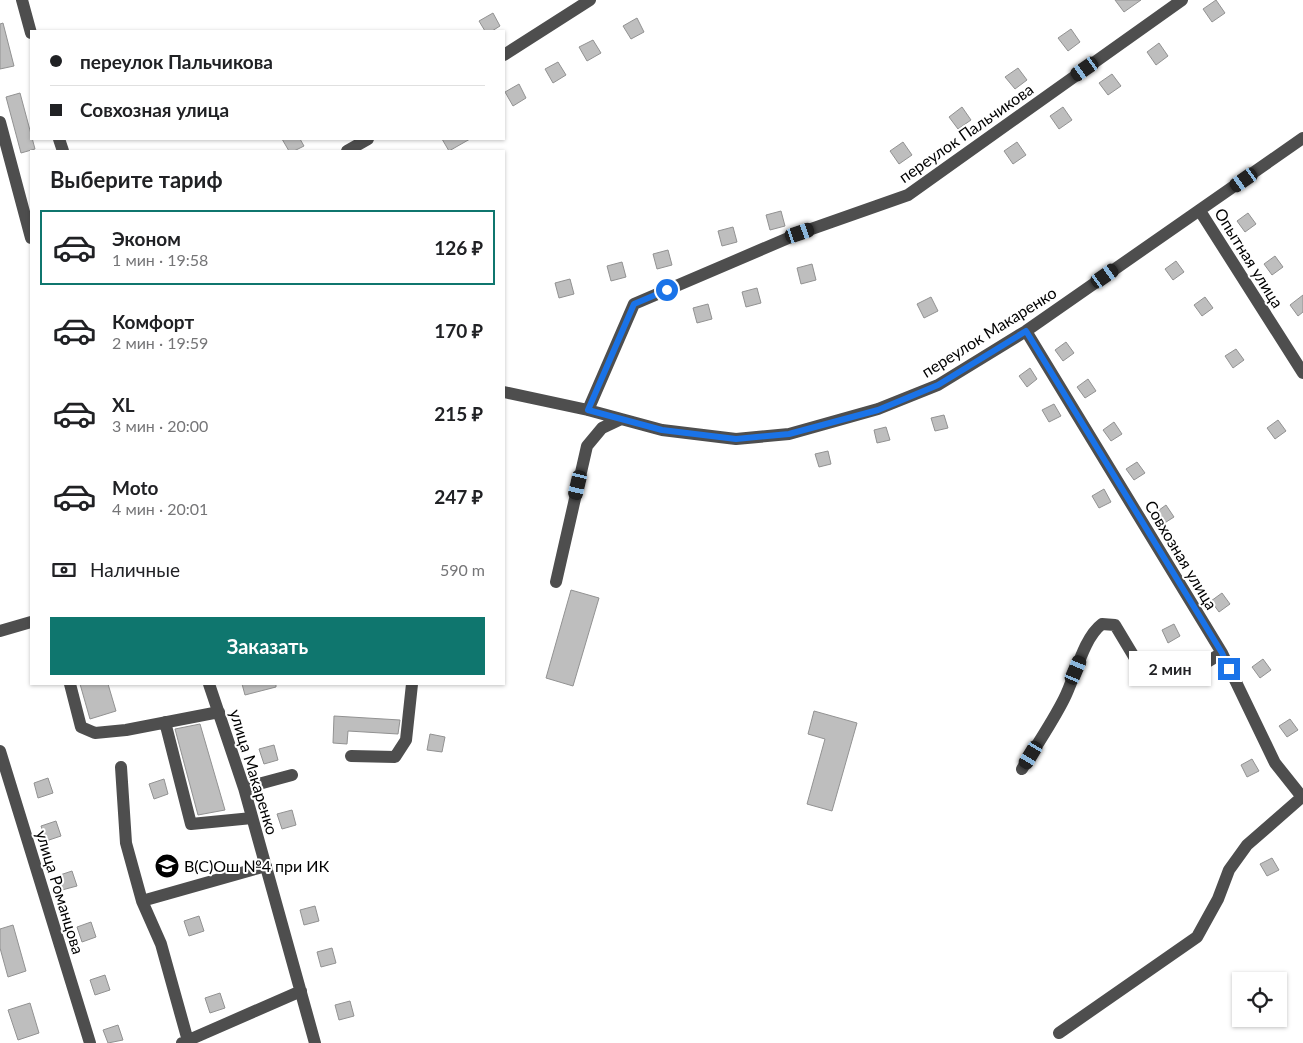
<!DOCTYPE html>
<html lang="ru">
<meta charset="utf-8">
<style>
body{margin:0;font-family:Lato,sans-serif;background:#f2f2f2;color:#202124;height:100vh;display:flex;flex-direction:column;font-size:19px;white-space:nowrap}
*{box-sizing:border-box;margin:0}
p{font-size:16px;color:#757577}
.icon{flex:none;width:28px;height:28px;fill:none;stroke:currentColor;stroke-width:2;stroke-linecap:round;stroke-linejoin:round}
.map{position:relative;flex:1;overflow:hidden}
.drawer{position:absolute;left:30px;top:150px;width:475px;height:535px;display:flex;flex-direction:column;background:#fff;border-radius:0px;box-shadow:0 1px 4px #0004}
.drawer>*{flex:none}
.top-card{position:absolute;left:30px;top:30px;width:475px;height:110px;border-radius:0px;box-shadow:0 1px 4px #0004;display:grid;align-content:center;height:110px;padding:0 20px;background:#fff}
.buttons{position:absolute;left:1232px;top:972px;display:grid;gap:10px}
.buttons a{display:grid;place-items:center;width:55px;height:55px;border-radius:0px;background:#fff;box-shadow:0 1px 4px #0004;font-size:25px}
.end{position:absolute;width:22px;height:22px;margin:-11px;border:6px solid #1a73e8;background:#fff;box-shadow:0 0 0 2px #fff}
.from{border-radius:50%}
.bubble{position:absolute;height:35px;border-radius:0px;background:#fff;box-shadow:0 1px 4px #0004;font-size:16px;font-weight:700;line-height:35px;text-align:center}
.car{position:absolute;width:15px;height:30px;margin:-15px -8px;border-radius:6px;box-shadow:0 0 4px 1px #0007;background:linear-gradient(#222 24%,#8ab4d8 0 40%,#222 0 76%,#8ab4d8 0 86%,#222 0)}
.top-card b{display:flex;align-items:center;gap:18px;height:48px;font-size:19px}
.top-card b+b{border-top:1px solid #e0e0e0}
.top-card i{width:12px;height:12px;background:#202124}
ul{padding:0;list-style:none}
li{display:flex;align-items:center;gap:15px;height:75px;margin:0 10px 8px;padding:0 10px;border:2px solid transparent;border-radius:0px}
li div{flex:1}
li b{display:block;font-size:19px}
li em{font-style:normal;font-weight:700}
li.on{border-color:#0f766e}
li>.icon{width:45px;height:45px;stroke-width:1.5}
h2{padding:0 20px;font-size:22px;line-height:60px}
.pay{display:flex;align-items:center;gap:12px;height:55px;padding:0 20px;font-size:19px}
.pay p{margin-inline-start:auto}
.cta{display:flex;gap:10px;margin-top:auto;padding:10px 20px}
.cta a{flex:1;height:58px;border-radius:0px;background:#0f766e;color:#fff;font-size:20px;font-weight:700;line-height:58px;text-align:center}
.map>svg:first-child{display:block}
.building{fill:#bebebe;stroke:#929292}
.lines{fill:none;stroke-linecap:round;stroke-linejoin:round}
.minor{stroke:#4e4e4e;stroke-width:12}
.route{stroke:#1a73e8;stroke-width:6}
.labels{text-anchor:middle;stroke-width:4;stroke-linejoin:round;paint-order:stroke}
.street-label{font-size:16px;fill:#000;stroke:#fff}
.poi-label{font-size:16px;fill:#000;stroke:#fff;text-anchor:start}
</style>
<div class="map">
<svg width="1303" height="1043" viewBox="0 0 1303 1043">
<rect width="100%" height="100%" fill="#fff"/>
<!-- building -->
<path class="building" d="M1115,0H1141L1124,12Z
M1216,0L1225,13L1212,22L1203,9Z
M493,13L500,26L492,31H485L479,21Z
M637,18L644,32L631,39L623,26Z
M3,23L14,66L0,69V24Z
M1071,29L1080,42L1068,51L1058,38Z
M593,40L601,53L587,61L579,47Z
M1159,43L1168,56L1156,65L1147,52Z
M558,62L566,75L553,83L545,69Z
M1018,68L1027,80L1015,89L1005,77Z
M1112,74L1121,86L1108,95L1099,83Z
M519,84L526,98L513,106L505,92Z
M20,93L35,149L21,153L6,97Z
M962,107L971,120L958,129L949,117Z
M1063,107L1072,120L1059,129L1050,116Z
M282,139H300L304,146L294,151H289Z
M442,139H470L449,151Z
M903,142L912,155L899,164L890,151Z
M1017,142L1026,155L1013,164L1004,151Z
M781,211L785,226L770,230L766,215Z
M1248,213L1256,224L1245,232L1237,221Z
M733,227L737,242L722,246L718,231Z
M668,250L672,265L657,269L653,254Z
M1275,256L1283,267L1272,275L1264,264Z
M1176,261L1184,272L1173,280L1165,269Z
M622,262L626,277L611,281L607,266Z
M812,264L816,280L801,284L797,268Z
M570,279L574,294L559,298L555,283Z
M757,288L761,303L746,307L742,292Z
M1303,295V312L1298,316L1290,305Z
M931,297L938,311L924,318L917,304Z
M1205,297L1213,308L1202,316L1194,305Z
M708,304L712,319L697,323L693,308Z
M1066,342L1074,353L1063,361L1055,350Z
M1236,349L1244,360L1233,368L1225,356Z
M1030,368L1037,379L1027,387L1019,376Z
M1088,379L1096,391L1085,398L1077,387Z
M1054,404L1061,416L1049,422L1042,410Z
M944,415L948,428L935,431L931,418Z
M1278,420L1286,431L1275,439L1267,428Z
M1114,422L1122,434L1111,441L1103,430Z
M886,427L890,440L877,443L874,430Z
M828,451L831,464L819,467L815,454Z
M1137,462L1145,473L1134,480L1126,469Z
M1104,489L1111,502L1099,508L1092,496Z
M1166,505L1174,517L1163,524L1155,513Z
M571,590L599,598L573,686L546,678Z
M1222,593L1230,604L1219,612L1211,601Z
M1174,624L1180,636L1168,643L1162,630Z
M1263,659L1271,670L1260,678L1252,667Z
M80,684H108L116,711L90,719Z
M242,684H276V687L245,695Z
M814,711L857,723L832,811L807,804L825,739L808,734Z
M334,716L400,720L398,734L348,731L347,744L333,743Z
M1290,719L1298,730L1287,737L1279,726Z
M200,724L225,810L198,815L175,729Z
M430,734L445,737L442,752L427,750Z
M274,745L278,760L264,764L259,749Z
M1252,759L1259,771L1247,777L1241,765Z
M48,778L53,793L38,798L34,783Z
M164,779L168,794L154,799L149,784Z
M292,810L296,825L282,829L277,814Z
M56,821L61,836L46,841L41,826Z
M1272,858L1279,870L1267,876L1260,864Z
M72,871L77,886L62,890L57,876Z
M315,906L319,921L304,925L300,910Z
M199,916L204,931L189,936L184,921Z
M91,922L96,937L82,942L77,927Z
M13,925L26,971L8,977L0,948V929Z
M332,948L336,963L321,967L317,952Z
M105,975L110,990L95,995L90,980Z
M220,993L225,1008L210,1013L205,998Z
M350,1001L354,1016L339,1020L335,1005Z
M30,1003L39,1033L18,1040L8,1010Z
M118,1025L123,1040L108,1043L103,1030Z"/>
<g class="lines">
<!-- minor -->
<path class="minor" d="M22,0L31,33
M504,55L590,0
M0,122L31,238
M59,139L63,151
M347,151L368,139
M1200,211L1303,373
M1026,331L1222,653L1275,763L1302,797L1303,795
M504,392L588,410L662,430L736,439L789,434L878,409L938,385L1026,331L1303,138
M588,410L634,304L800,233L908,195L1182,0
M556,582L587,446L602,428L621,419
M0,631L31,622
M70,684L81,727L95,733L126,730L219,712
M209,684L244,788L315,1043
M165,722L191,824L252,818
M0,751L90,1043
M351,756L395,757L406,740L412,684
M121,767L126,843L142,901L266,866
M1022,769C1036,746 1052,723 1064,699C1075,678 1083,638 1102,624L1115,625L1139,665L1147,671L1170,670L1202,665L1222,653
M244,788L292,775
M142,901L161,944L188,1041
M1059,1033L1197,937L1218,899L1229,870L1247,845L1302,797
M182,1043L301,991"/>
</g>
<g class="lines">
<!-- route -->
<path class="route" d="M667,290L634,304L588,410L662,430L736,439L789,434L878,410L938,385L1026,331L1222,653L1229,669"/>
</g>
<!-- icons -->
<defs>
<symbol id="school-disc" viewBox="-11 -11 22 22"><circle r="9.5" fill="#000" stroke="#fff"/><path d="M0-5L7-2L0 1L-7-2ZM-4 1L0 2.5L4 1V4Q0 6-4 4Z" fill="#fff"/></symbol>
</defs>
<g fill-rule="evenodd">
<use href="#school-disc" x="153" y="852" width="28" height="28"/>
</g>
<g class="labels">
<!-- street labels -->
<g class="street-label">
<text transform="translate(966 133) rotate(-35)" y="6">переулок Пальчикова</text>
<text transform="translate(1249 258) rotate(58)" y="6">Опытная улица</text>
<text transform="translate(989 332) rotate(-32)" y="6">переулок Макаренко</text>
<text transform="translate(1181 555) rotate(59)" y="6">Совхозная улица</text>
<text transform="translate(254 772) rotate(73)" y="6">улица Макаренко</text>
<text transform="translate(60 892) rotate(73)" y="6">улица Романцова</text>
</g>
<!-- poi labels -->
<g class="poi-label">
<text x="184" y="872">В(С)Ош №4 при ИК</text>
</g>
</g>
</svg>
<div class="buttons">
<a><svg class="icon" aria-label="locate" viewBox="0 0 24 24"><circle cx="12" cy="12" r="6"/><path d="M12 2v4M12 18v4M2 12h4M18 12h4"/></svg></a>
</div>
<i class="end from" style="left:667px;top:290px"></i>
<i class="end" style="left:1229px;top:669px"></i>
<div class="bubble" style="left:1129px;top:651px;width:82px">2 мин</div>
<i class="car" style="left:1085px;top:69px;rotate:235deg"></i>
<i class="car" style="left:1244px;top:180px;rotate:235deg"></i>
<i class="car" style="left:800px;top:233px;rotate:71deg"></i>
<i class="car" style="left:1105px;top:276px;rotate:55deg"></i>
<i class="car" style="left:578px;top:485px;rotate:193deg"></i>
<i class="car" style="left:1076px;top:670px;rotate:23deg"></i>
<i class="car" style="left:1031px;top:755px;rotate:211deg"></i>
<div class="top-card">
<b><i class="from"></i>переулок Пальчикова</b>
<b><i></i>Совхозная улица</b>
</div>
<section class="drawer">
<h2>Выберите тариф</h2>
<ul>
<li class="on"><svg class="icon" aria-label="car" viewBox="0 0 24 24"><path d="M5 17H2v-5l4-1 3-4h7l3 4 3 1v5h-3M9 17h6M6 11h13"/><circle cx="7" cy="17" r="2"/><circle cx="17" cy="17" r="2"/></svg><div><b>Эконом</b><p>1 мин · 19:58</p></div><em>126 ₽</em></li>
<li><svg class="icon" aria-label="car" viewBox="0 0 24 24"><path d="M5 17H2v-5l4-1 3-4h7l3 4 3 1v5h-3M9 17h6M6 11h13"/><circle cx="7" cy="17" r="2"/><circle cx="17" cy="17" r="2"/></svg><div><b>Комфорт</b><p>2 мин · 19:59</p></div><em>170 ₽</em></li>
<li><svg class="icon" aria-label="car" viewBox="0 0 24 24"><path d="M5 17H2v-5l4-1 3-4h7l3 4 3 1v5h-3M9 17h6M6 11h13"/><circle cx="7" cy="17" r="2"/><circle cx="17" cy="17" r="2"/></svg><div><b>XL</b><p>3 мин · 20:00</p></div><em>215 ₽</em></li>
<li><svg class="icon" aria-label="car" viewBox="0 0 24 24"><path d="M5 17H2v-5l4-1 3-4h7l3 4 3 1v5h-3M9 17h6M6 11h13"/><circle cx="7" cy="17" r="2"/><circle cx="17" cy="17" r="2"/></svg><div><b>Moto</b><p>4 мин · 20:01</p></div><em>247 ₽</em></li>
</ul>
<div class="pay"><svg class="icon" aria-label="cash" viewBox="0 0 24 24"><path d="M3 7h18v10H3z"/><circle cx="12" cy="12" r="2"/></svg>Наличные<p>590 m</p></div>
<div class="cta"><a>Заказать</a></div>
</section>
</div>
